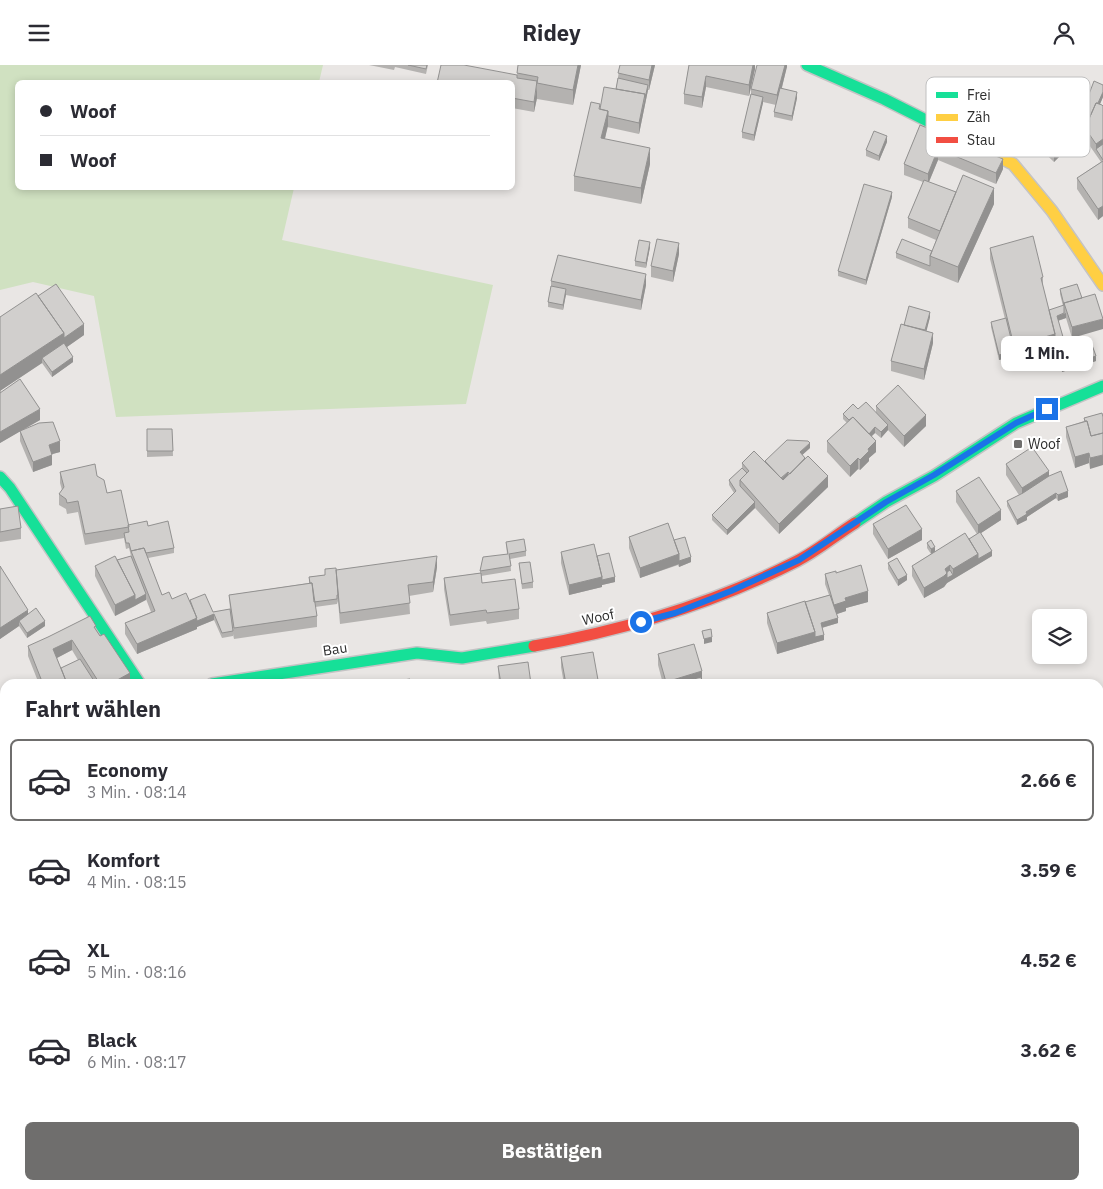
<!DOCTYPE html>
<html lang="de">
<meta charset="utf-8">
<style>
body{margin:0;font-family:"IBM Plex Sans",sans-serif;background:#f7f7f7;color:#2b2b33;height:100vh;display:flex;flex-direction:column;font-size:19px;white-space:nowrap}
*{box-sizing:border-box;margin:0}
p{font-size:16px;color:#7c7c81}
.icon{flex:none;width:28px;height:28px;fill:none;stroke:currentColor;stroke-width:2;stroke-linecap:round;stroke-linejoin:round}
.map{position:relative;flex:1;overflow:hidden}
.panel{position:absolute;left:0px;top:614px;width:1104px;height:511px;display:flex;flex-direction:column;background:#fff;border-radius:15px 15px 0 0;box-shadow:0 2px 8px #0003}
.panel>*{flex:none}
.top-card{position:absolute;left:15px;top:15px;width:500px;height:110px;border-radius:8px;box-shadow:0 2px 8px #0003;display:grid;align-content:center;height:110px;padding:0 25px;background:#fff}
.tools{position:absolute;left:1032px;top:544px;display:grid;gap:10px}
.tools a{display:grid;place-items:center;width:55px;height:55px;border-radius:8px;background:#fff;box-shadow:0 2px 8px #0003;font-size:25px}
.end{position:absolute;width:22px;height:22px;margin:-11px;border:6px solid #1a73e8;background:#fff;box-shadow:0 0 0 2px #fff}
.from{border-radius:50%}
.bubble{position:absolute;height:35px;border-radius:8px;background:#fff;box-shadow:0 2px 8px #0003;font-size:16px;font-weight:700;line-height:35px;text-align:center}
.top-card b{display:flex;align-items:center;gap:18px;height:48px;font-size:19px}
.top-card b+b{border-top:1px solid #e1e1e2}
.top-card i{width:12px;height:12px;background:#2b2b33}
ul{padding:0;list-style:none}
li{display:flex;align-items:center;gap:15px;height:82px;margin:0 10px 8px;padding:0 15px;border:2px solid transparent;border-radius:8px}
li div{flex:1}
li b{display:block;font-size:19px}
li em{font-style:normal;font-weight:700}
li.current{border-color:#6f6e6d}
li>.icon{width:45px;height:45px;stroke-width:1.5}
h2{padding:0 25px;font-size:22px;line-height:60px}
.action{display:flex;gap:10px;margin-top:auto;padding:10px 25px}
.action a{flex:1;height:58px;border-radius:8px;background:#6f6e6d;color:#fff;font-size:20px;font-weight:700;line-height:58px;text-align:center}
header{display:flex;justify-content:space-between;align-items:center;height:65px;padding:0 25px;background:#fff;font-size:22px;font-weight:700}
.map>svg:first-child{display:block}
.green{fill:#d0e1c1}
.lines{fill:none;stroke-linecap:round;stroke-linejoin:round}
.fast-casing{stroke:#c4c3c4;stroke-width:14}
.slow-casing{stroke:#c4c3c4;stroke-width:14}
.jam-casing{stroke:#c4c3c4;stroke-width:14}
.fast{stroke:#16e098;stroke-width:11}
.slow{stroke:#ffcf43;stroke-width:11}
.jam{stroke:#f24e42;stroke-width:11}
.wall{fill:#b4b2b0;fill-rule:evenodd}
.shaded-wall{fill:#929190}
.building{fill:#d1cfcd;stroke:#929190}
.route{stroke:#1a73e8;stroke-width:6}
.poi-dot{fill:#6f6e6d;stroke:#fff;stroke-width:2}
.labels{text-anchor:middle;stroke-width:4;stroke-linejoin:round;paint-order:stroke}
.poi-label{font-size:14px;fill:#2d2d2d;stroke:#fff;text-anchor:start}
.street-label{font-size:14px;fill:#2d2d2d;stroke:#fff}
.key{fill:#fff;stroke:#c0c0c0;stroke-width:1}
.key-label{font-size:14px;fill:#2d2d2d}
</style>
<header><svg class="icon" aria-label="menu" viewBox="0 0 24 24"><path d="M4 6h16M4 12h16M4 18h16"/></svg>Ridey<svg class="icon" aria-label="person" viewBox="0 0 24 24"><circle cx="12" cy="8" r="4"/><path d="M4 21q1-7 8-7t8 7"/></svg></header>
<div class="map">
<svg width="1103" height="1124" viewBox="0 0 1103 1124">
<rect width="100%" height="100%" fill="#e9e6e4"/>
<!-- green -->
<path class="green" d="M0,0H323L319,17L18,18V122L294,123L282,175L493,220L466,339L116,352L94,231L33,217L0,225Z"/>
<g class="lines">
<defs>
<path id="fast" d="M807,0L884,34L995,90
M0,412L10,423L140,619
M855,458L886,437L934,411L1016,358L1103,321
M212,619L417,588L462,593L534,581
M346,1120L347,1124"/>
<path id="slow" d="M995,90L1013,99L1052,146L1103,220"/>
<path id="jam" d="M534,581C625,565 715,538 797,496C817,486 836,470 855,458"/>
</defs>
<!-- fast casing -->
<use href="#fast" class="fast-casing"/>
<!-- slow casing -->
<use href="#slow" class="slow-casing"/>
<!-- jam casing -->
<use href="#jam" class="jam-casing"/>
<!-- fast -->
<use href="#fast" class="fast"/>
<!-- slow -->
<use href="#slow" class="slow"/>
<!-- jam -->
<use href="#jam" class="jam"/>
</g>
<!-- wall -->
<path class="wall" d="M369,0H428L426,9L395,2L394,5Z
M518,0H581L573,40L537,34V33L534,47L512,43V18L517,10Z
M620,0H655L649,25H648L639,69L607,62L605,74L650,99L641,139L574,126V111L600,44L616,24Z
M689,0H755V4L749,31L706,22L702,43L684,39V29Z
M787,0L782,23L797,33L792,56L774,52V47L776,40L763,37L754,76L742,73V67L751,29V24Z
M1103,20V32L1100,39L1103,41V151L1098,155L1077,124V113L1101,97L1085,74V72L1077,65L1075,68V76L1054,97L1031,75V64L1054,46L1086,37Z
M920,60L1003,104L996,119L938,95L929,117L956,127L994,139L958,218L896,193V188L932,186L936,175L908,163V153L923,117L904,110V99Z
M887,77L879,96L866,91V85Z
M892,132L866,220L838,211V206Z
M650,182L646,203L635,201V196Z
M990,183L1043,212V222L1049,245L1063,241L1060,229V224L1077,219L1072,273L1066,253L1058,256L1063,277L999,295L991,262V257L1005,254L990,194Z
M679,189L673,217L651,212V201Z
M551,216L646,220L641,245L566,230L563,245L548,242V237L551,221Z
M38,231L84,270L67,282L73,297L52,312L42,298L1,325V327L40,355L24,364L60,387L52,389V400L33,407L20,376V366L0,378V252Z
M930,252L926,266L933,278L924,315L891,306V296L904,260Z
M1074,275L1096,296L1062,307L1059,296V291L1076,285L1074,280Z
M876,341L926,361L904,382L888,365L881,373L875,368L872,371L876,387L869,393V396L860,405L858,404L850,412L827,387V376L847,358L843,354V349L858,344L876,347Z
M1102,348L1090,404L1089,398L1075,403L1066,372V362L1084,356V353Z
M147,364H172L173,391L147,392Z
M810,383L802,390L828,422L779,469L755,443L727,470L712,455V450L734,428L729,420V415L742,403V398L765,396Z
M1006,399L1049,411L1068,432L1058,436L1056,433L1027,452V455L1017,460L1007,441V436L1019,430L1006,410Z
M60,407L97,411L107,428L128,460L148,461L174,483V488L148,493L162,530L172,534L190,535L213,547L230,544L229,530L309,518V512L325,510L336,505L437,502L433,527L409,531L410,549L340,559L338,536L337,539L315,542L317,551V562L234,574L233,569V571L222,573L214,555L197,562V564L137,589L125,569V558L151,547L146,534L135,541L115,551L95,511V501L131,491L129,483L126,484L124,473L85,480L78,447L67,449L66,444L59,440V429L62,425L60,418Z
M956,426L1001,455L981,468L992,491L947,518L944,522L924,533L912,511V501L931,489L927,483V478L935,487L969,474L977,469L956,437Z
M0,444L21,463V474L0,477Z
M873,459L922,475L888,494L873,469Z
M629,472L674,475L691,497L679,502L678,500L640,513L629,483Z
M506,477L526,486V491L510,494L511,506L481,511L482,518L519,544V554L487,559L486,556L450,561L444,524V513L480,508V506L507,489Z
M561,487L597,491L615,517L602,520V522L569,530L561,498Z
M519,498L533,517V523L522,524Z
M888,498L907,515L898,521L888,504Z
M0,501L28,549L45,561L27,573L19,561L0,574Z
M836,508L868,537L846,543V546L837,549L838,558L822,563L824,575L777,589L767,558V548L829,530L825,519V509Z
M96,565L132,619H39L28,591V581ZM72,585L78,595L61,603L57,593Z
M658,589L702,617L703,619H663L658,600Z
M561,592L598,615V619H564L561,602Z
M498,601L531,619H499Z"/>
<!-- shaded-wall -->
<path class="shaded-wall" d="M578,0H581L573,40V25Z
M652,0H655L649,25V15Z
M753,0H755V4L749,31V20Z
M785,0H787V2L777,41V30Z
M706,11V22L702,43V32Z
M648,20V25L639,69V58Z
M537,22V33L534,47V37Z
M797,27V33L792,56V51Z
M1103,27V32L1088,67L1086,65Z
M763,32V38L754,76V70Z
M608,46V61L601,89V73Z
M1077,60V65L1075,68V76L1054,97V87Z
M887,71V77L879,96V91Z
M1103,74V85L1096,84V89V79Z
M650,83V99L641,139V123Z
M938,84V95L928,119V109Z
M1003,94V104L996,119V108Z
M994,123V139L958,218V202Z
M892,127V132L866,220V215Z
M1103,141V151L1098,155V144Z
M650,177V182L646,203V198Z
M679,178V189L673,217V206Z
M646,209V220L641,245V235Z
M566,224V229L563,245V240Z
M930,247V252L924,276V270Z
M1066,248V253L1057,256V251Z
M1103,254V264L1072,273V262Z
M84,259V270L64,284V273Z
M64,268V284L42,293V298L0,326V310Z
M933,268V278L924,315V304Z
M1055,269V280L1014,291V281Z
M1063,272V277L1055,280V274Z
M1014,286V291L999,295V290Z
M1096,291V296L1062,307V302Z
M73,292V297L52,312V307Z
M40,344V355L0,378V367Z
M926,350V361L904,382V371Z
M888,360V365L881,373V367Z
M875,362V368L866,376V371Z
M60,376V387L49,390V380Z
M876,376V387L869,393V396L860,405V395L868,384Z
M810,378V383L800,392V387Z
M1089,388V398L1075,403V392Z
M52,390V400L33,407V397Z
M1103,390V400L1090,404V393Z
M858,393V404L850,412V401Z
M1049,406V416L1022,434V423Z
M788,407V412L779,421V416Z
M828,411V422L779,469V459Z
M1068,426V432L1058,436V430Z
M1056,428V433L1027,452V455L1017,460V455L1026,447Z
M755,437V443L727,470V465Z
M1001,445V455L978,470V460Z
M922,464V475L888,494V484Z
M935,482V487L931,489V484Z
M992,486V491L947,518L944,522L924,533V523L945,504L950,500V510H953V504L978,489Z
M679,489L691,492V497L679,502V499L640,513V503Z
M437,491V502L433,527V517Z
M907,510V515L898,521V515Z
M602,512H615V517L602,520V522L569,530V520Z
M868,526V537L846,543V546L834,550V540L845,533Z
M146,529V535L115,551V540L135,530Z
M28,545V555L19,556V561L0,574V563Z
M214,549V555L197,562V564L137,589V579L197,553Z
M838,553V558L821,563V558Z
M45,556V561L27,573V568Z
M815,567L824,570V575L777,589V578Z
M712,572V577L704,579V574Z
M72,575V585L53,595V584Z
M702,606V617L679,619H666V617Z
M130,608V619L123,617V619H110Z
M80,616V619H73Z"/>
<!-- building -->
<path class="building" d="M408,0H427L426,4Z
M441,0H464L517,10V13L537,16L534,37L512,33V18H437Z
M518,0H578L573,25L537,18L538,12L517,8Z
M620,0H652L649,15L618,8Z
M689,0H753L749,20L706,11L702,32L684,29Z
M757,0H785L777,30L751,24Z
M618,13L648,20L645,33V29L616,24Z
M1094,16L1103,20V27L1098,38H1096L1085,63V67L1077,60L1074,64L1054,46L1064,36L1086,37Z
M604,22L645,29L639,58L608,51V46L600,44Z
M780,23L797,27L792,51L774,47Z
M751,29L763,32L754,70L742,67Z
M591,37L600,39L599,44L608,46L601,73L650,83L641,123L574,111Z
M1096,38L1102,40L1103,41V74L1096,79L1085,63Z
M920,60L1003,94L996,108L938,84L928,109L904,99Z
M874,66L887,71L879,91L866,85Z
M1103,79V95L1096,84Z
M1103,96V141L1098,144L1077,113Z
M963,110L994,123L958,202L930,191Z
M924,115L956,127L940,166L908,153Z
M864,119L892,127L866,215L838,206Z
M1033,171L1043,212L1041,213L1055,269L1014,281L990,183Z
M657,174L679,178L673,206L651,201Z
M902,174L932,186L930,191V201L896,188Z
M639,175L650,177L646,198L635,196Z
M558,190L646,209L641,235L551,216Z
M56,219L84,259L64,273V268L38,231Z
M1077,219L1082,233L1064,238V240L1060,224Z
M551,221L566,224L563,240L548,237Z
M36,228L64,268L0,310V252Z
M1095,229L1103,254L1072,262L1064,238Z
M1064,240V248L1057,251L1063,272L1055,274V269L1049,245Z
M909,241L930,247L925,265L904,260Z
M1006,253L1014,286L999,290L991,257Z
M901,259L933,268L924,304L891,296Z
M1080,273L1083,283L1092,280L1096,291L1062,302L1059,291L1077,284L1074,275Z
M64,278L73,292L52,307L42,293Z
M20,314L40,344L0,367V328Z
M898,320L926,350L904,371L876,341Z
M866,337L888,360L881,367L875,362L869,369L853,352L849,355L843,349L853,339L858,344Z
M1102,348L1103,352V368L1091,371L1087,356H1085L1084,353Z
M853,352L876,376L868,384L869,386L860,395L858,393L850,401L827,376Z
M1087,356L1091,371L1103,368V390L1090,393L1089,388L1075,392L1066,362Z
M53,357L60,376L49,380L52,390L33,397L20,366L39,358Z
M147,364H172L173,386H147Z
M787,375L808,376L810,378L800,387L805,393L790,409L788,407L781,413L765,396Z
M1032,382L1049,406L1022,423L1006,399Z
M754,386L783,415L808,391L828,411L779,459L740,415L749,406L742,398Z
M95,399L97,411L104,415L107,428L121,425L129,462L85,469L78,436L67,438L66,434L59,429L64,422L60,407Z
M742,403L747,408L740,415V421L755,437L727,465L712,450L736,426L729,415Z
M1061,406L1068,426L1058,430L1056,428L1026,447L1027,449L1017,455L1007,436L1023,428L1049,411Z
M979,412L1001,445L978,460L956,426Z
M906,440L922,464L888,484L873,459Z
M18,441L21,463L0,467V444Z
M147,456L148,461L168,456L174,483L146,488L144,483L131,486L129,478H126L124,468L129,467L128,460Z
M668,458L679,489L640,503L629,472Z
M980,467L992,486L978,494V489L969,474Z
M965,468L978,489L953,504L950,500L945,504L947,508L944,511L924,523L912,501Z
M685,472L691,492L679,496V489L674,475Z
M524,474L526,486L509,489L511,501L480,506L483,492L508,489L506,477Z
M931,475L935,482L931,484L927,478Z
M594,479L602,512L569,520L561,487Z
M144,483L162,530L169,527L172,534L186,528L197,553L137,579L125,558L155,546L131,486Z
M609,488L615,512L602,515V512L597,491Z
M115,491L135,530L115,540L95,501Z
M131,491L146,529L135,535V530L117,495Z
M437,491L433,517L408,520L410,538L340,548L336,505Z
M897,493L907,510L898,515L888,498Z
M530,497L533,517L522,519L519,498Z
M861,500L868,526L845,533L846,536L834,540L825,509L836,506V508Z
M0,501L28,545L0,563Z
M336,503L338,530H337V534L314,537L312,518H310L309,512L325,510V504Z
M950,505L953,510L947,513V507Z
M481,508L482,518L515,514L519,544L487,548L486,545L450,550L444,513Z
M312,518L317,551L234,563L229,530Z
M205,529L213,547L230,544L233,566L222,568L214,549L197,556L196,551L190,535Z
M830,530L838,553L821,558L824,570L815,572V567L805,537Z
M805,536L815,567L777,578L767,548Z
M36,543L45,556L27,568L19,556Z
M90,551L96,561L94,562L100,571L104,569L130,608L110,619H100L72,575L53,584L66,616L61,619H43L28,581L48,572Z
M711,564L712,572L704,574L702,566Z
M694,579L702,606L666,617L658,589Z
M593,587L598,615L575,619H566L561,592Z
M80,594L96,619H81L80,616L73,619H66V616L61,603Z
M528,597L531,619H501L498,601Z
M701,612L703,619H680L679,618Z
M129,614L132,619H124L123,617Z
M410,614L411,619H374Z
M321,615V619H294Z"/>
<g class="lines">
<!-- route -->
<path class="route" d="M641,557L675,548L731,526L799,495L886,437L934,410L1016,358L1047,344"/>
</g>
<!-- markers -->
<rect class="poi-dot" x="1013" y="374" width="10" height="10" rx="2.5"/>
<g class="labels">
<!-- poi labels -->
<g class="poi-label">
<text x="1028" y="384">Woof</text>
</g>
<!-- street labels -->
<g class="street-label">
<text transform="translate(598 552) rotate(-12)" y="5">Woof</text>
<text transform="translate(335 584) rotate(-8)" y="5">Bau</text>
</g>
</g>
<!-- legend -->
<rect x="926" y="12" width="164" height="80" rx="8" class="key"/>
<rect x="936" y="27" width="22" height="6" fill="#16e098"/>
<rect x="936" y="49" width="22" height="7" fill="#ffcf43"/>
<rect x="936" y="72" width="22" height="6" fill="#f24e42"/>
<g class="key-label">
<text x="967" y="35">Frei</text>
<text x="967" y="57">Zäh</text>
<text x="967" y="80">Stau</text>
</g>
</svg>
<div class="tools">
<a><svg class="icon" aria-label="layers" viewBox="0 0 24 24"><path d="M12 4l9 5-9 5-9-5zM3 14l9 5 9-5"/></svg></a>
</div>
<i class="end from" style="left:641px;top:557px"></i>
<i class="end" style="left:1047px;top:344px"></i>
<div class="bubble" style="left:1001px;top:271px;width:92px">1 Min.</div>
<div class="top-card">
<b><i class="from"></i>Woof</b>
<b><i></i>Woof</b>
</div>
<section class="panel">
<h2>Fahrt wählen</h2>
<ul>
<li class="current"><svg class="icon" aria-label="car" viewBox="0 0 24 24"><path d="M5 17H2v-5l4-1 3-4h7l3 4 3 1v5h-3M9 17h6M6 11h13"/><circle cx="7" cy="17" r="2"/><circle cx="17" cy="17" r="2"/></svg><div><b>Economy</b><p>3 Min. · 08:14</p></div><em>2.66 €</em></li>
<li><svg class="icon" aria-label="car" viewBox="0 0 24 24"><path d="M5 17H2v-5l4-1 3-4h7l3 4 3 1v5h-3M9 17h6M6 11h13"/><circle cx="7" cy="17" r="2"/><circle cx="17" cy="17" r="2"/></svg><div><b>Komfort</b><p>4 Min. · 08:15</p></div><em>3.59 €</em></li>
<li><svg class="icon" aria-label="car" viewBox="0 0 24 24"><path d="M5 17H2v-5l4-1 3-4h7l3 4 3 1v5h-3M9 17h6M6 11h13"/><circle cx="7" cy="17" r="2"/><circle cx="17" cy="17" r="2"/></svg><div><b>XL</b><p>5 Min. · 08:16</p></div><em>4.52 €</em></li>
<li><svg class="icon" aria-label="car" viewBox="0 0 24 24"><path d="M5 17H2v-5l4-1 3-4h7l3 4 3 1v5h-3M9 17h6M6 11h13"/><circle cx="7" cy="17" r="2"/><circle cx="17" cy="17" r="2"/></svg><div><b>Black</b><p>6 Min. · 08:17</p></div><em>3.62 €</em></li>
</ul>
<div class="action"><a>Bestätigen</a></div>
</section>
</div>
